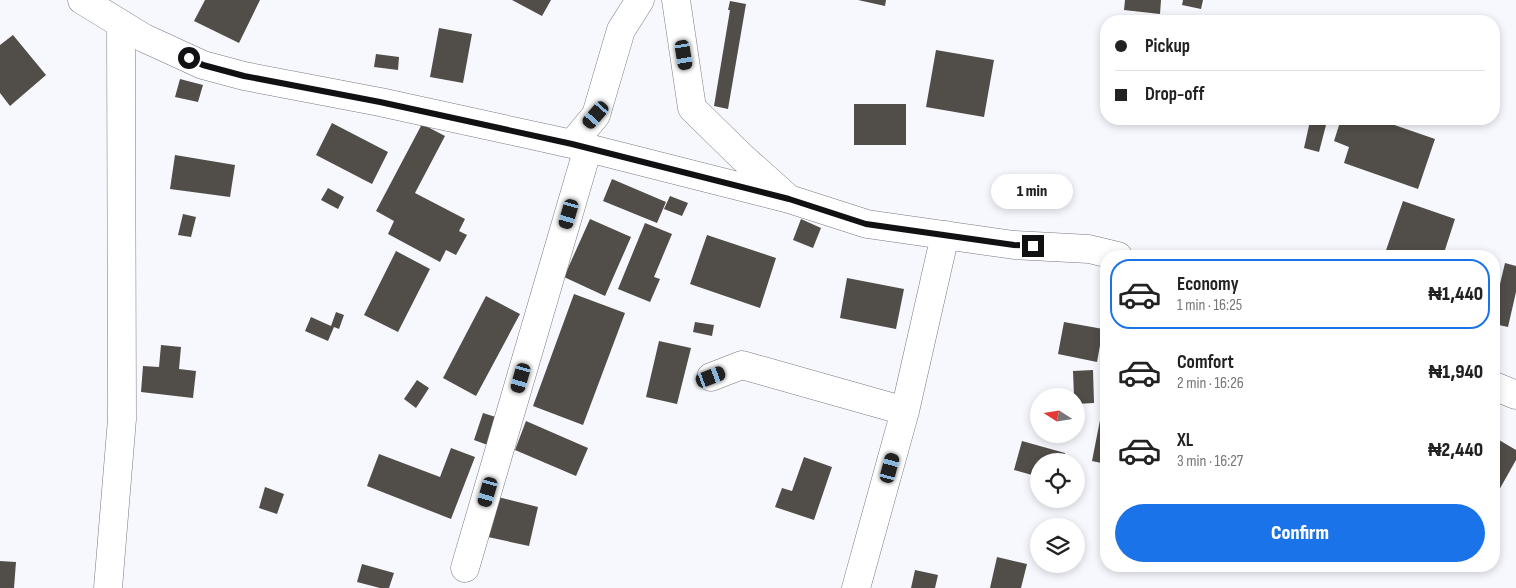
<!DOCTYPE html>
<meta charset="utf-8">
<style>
body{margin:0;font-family:"Sofia Sans Condensed",sans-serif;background:#f2f2f2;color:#222;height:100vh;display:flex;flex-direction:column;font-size:19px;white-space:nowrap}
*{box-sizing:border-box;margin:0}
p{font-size:16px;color:#767676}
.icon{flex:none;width:28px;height:28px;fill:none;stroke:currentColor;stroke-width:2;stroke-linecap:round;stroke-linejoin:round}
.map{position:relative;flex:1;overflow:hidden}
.drawer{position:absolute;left:1100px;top:250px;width:400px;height:322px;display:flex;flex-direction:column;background:#fff;border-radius:20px;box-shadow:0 2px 8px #0003}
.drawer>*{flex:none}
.hud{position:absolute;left:1100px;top:15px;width:400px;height:110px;border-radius:20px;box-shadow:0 2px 8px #0003;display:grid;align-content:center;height:110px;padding:0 15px;background:#fff}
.needle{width:32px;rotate:282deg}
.buttons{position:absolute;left:1030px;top:388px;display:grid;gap:10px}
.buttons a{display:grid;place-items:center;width:55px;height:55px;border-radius:50%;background:#fff;box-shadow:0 2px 8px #0003;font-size:25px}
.end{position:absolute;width:22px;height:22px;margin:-11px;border:6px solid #111114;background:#fff;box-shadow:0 0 0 2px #fff}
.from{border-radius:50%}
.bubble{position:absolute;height:35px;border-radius:18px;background:#fff;box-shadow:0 2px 8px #0003;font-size:16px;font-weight:800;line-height:35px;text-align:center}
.car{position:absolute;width:15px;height:30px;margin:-15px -8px;border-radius:6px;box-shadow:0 0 4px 1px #0007;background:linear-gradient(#222 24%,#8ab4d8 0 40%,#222 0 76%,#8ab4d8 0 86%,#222 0)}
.hud b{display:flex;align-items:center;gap:18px;height:48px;font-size:19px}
.hud b+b{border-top:1px solid #e0e0e0}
.hud i{width:12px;height:12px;background:#222}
ul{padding:9px 0 0;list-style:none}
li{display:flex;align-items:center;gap:15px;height:70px;margin:0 10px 8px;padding:0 5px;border:2px solid transparent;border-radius:20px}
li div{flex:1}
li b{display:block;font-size:19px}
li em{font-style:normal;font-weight:800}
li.selected{border-color:#1a73e8}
li>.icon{width:45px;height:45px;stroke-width:1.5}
.primary-button{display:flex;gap:10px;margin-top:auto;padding:10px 15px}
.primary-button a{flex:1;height:58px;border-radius:30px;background:#1a73e8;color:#fff;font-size:20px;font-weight:800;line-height:58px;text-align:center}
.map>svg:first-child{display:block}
.building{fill:#514d48}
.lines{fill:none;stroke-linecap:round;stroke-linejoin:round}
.minor-casing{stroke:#797980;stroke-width:29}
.minor{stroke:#fff;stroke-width:28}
.route{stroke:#111114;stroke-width:6}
</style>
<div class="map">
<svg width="1516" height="588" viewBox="0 0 1516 588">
<rect width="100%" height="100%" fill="#f7f8fe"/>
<!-- building -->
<path class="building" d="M205,0H260L239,43L194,21Z
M512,0H551L542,16Z
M858,0H886L885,6Z
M1125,0H1161L1160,14L1124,10Z
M1183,0H1203L1201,9L1182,5Z
M730,1L746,4L728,109L714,106L730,10H728Z
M439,28L472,34L463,83L430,77Z
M13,35L46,75L10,106L0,93V45Z
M936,50L994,60L984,117L926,107Z
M376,54L399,57L398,70L374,67Z
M180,79L203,85L198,102L175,97Z
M854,104H906V145H854Z
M1341,119H1377L1435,139L1418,189L1344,163L1349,147L1334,141Z
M1310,121L1326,125L1319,152L1304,148Z
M332,123L388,152L372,184L316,155Z
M422,124L445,136L415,193L465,219L459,231L467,235L456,255L446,250L440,262L388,234L394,221L376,211Z
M175,155L235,165L230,197L170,189Z
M612,179L666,202L657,223L603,201Z
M328,188L344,197L338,209L321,200Z
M670,196L688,203L682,216L664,209Z
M1403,201L1455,219L1443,256H1384Z
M183,214L196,217L191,237L178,235Z
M590,219L631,237L605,296L564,277Z
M801,219L821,228L813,248L793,240Z
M645,223L672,234L654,277L660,279L650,302L618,289Z
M707,235L776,258L760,308L690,284Z
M396,251L430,269L398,332L364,315Z
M1505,263L1516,266V292L1508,327L1494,324V309Z
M847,278L904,289L896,329L840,318Z
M574,294L625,313L583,425L533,406Z
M486,296L520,314L476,396L443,378Z
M336,312L344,315L339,329L334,327L328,341L305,331L311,317L331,326Z
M695,322L714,325L712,336L693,332Z
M1064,322L1103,329L1097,362L1058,354Z
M659,341L691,348L677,404L646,397Z
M161,345L181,347L179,369L196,371L193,398L141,392L143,366L159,367Z
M1093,370L1094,403L1076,404V396H1074L1073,371Z
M417,380L429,388L416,408L404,399Z
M1102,410L1106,411V464L1092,461Z
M483,413L502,419L493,447L474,440Z
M526,421L588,448L576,476L515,450Z
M1494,437L1516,450V460L1494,499Z
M1022,441L1065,453L1063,461H1039V477L1014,470Z
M451,448L475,457L451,519L367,486L379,454L440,477Z
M804,457L832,467L814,520L775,507L782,488L792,491Z
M265,487L284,494L277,514L259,508Z
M498,497L538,507L529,546L488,537Z
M997,557L1027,564L1021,588H990Z
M0,561L16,562L14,588H0Z
M362,564L394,573L389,588H380L357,582Z
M915,570L938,575L935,588H911Z"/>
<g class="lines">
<defs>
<path id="minor" d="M82,0L144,38L203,65L244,76L380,102L572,144L789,199
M676,0L692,108L742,157L789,199L867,224L1014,245L1089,249L1118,256
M572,144L596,115L621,30L640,0
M711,377L742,365L905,411
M1494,386L1516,395
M465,568L588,148
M108,588L122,419L121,24
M856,588L905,411L945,235"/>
</defs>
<!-- minor casing -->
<use href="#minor" class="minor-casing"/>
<!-- minor -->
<use href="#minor" class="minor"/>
</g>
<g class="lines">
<!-- route -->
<path class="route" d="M189,58L203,65L244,76L380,102L572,144L789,199L866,224L1014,245L1033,246"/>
</g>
</svg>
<div class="buttons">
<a><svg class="needle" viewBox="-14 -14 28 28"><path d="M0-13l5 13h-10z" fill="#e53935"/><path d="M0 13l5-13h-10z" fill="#767676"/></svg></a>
<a><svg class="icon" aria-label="locate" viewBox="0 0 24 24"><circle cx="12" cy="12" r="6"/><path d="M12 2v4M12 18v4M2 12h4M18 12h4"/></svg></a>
<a><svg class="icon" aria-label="layers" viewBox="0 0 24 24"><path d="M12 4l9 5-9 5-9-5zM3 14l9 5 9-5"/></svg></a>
</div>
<i class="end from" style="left:189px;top:58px"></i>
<i class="end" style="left:1033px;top:246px"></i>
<div class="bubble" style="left:991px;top:174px;width:82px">1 min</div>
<i class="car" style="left:684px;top:55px;rotate:171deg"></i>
<i class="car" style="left:596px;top:115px;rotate:221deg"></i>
<i class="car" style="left:569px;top:214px;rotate:196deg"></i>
<i class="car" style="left:711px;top:377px;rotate:69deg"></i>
<i class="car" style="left:521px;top:378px;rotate:196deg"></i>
<i class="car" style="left:890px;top:468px;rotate:15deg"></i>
<i class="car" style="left:488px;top:492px;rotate:196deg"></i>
<div class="hud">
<b><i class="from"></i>Pickup</b>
<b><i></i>Drop-off</b>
</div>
<section class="drawer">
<ul>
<li class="selected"><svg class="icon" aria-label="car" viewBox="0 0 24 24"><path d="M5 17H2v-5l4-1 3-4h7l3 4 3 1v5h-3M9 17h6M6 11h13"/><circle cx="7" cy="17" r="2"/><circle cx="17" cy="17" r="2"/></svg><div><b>Economy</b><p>1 min · 16:25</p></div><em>₦1,440</em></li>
<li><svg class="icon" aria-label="car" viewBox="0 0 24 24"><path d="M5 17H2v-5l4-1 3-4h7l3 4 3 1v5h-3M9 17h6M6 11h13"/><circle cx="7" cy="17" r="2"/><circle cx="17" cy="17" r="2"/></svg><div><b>Comfort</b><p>2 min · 16:26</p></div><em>₦1,940</em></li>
<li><svg class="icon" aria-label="car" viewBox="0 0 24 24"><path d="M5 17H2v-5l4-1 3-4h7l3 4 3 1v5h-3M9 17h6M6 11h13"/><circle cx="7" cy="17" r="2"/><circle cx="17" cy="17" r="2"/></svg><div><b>XL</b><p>3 min · 16:27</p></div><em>₦2,440</em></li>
</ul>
<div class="primary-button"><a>Confirm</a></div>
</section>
</div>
